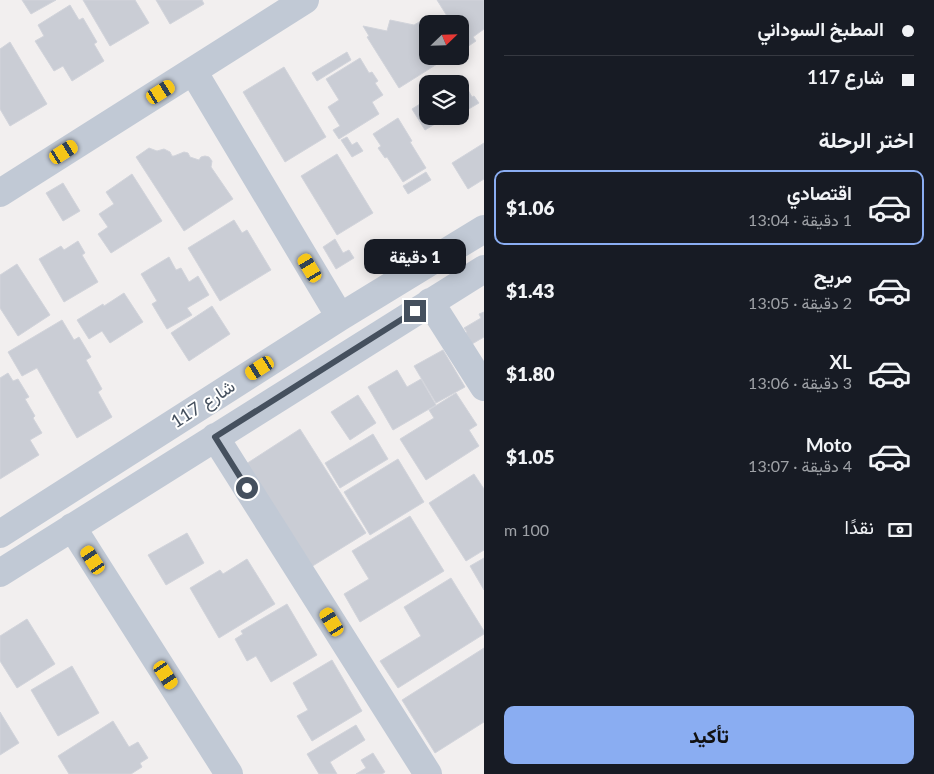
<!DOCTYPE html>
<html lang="ar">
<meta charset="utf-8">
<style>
body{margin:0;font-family:Lato,Vazirmatn,sans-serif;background:#242831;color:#f1f3f6;direction:rtl;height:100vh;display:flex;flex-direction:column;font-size:19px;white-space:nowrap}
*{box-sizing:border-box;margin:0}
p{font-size:16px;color:#9ea1a6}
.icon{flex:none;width:28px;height:28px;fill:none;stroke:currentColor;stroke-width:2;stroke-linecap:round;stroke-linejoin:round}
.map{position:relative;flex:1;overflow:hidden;direction:ltr}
.side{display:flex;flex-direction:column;background:#171b24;width:450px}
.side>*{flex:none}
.top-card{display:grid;align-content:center;height:110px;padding:0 20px;background:#171b24}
.needle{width:32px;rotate:67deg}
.buttons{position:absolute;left:419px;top:15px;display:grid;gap:10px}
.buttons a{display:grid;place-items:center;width:50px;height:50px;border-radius:10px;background:#171b24;box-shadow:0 2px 12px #0003;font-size:25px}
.end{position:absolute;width:22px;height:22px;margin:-11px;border:6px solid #45505e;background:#fff;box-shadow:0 0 0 2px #fff}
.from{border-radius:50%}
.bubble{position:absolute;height:35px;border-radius:10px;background:#171b24;box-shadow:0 2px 12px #0003;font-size:16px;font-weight:800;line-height:35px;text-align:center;direction:rtl}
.car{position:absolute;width:15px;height:30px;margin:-15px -8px;border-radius:6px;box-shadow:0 0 4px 1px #0007;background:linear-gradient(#f5c518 24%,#345 0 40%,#f5c518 0 76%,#345 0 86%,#f5c518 0)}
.top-card b{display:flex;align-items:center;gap:18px;height:48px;font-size:19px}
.top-card b+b{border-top:1px solid #363941}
.top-card i{width:12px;height:12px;background:#f1f3f6}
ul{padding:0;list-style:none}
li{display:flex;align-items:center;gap:15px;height:75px;margin:0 10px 8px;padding:0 10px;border:2px solid transparent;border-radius:10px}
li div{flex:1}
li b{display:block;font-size:19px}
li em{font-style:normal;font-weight:800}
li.current{border-color:#8aadf2}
li>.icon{width:45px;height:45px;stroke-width:1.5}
h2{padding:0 20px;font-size:22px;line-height:60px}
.pay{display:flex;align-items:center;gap:12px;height:55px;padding:0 20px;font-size:19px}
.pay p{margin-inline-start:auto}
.primary-button{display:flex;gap:10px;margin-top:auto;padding:10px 20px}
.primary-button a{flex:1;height:58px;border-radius:10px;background:#8aadf2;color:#111;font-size:20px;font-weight:800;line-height:58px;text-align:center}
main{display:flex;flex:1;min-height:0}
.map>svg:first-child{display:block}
.building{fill:#cacdd5;stroke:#d2d4db}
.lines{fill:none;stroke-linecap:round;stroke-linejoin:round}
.minor{stroke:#c1c9d5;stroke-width:28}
.route{stroke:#45505e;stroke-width:6}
.labels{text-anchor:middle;stroke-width:4;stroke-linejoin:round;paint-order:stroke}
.street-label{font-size:18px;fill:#45505e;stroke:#fff}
</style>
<main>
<section class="side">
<div class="top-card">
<b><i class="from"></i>المطبخ السوداني</b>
<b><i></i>شارع 117</b>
</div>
<h2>اختر الرحلة</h2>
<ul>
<li class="current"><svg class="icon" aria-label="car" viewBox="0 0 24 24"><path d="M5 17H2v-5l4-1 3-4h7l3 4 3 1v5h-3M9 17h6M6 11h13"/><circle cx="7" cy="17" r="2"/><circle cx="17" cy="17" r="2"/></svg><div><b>اقتصادي</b><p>1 دقيقة · 13:04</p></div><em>$1.06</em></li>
<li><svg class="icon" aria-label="car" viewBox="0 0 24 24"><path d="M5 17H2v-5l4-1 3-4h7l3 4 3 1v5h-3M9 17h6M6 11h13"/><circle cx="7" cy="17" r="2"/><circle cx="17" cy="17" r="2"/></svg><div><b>مريح</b><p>2 دقيقة · 13:05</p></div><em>$1.43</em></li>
<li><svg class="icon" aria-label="car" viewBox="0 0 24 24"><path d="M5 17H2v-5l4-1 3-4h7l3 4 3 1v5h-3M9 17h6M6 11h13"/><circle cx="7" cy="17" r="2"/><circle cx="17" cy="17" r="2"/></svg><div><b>XL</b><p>3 دقيقة · 13:06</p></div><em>$1.80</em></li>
<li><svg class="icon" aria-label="car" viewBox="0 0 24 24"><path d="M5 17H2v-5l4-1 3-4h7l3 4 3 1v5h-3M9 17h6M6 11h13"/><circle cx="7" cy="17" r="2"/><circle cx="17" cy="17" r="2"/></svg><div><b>Moto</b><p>4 دقيقة · 13:07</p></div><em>$1.05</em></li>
</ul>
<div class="pay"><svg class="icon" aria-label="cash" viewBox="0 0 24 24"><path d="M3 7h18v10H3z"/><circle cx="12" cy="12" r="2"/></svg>نقدًا<p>100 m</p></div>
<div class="primary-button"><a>تأكيد</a></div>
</section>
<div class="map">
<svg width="484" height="774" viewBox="0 0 484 774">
<rect width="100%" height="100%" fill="#f2efef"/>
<!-- building -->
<path class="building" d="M22,0H56L31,14Z
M83,0H135L149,23L110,46Z
M156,0H202L204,4L170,24Z
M437,0H484V29L473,37L476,41L467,47L460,36V24H452Z
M70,5L79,20L83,18L97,42L94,44L104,61L72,81L63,66L54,71L35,41L44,36L38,25Z
M390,20L414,25L421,21L428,31V56H443L445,59L399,88L367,37L369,36L363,26L387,31Z
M10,42L47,104L10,126L0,109V49Z
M347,52L351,60L317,81L312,73Z
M360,58L369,73L372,72L378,81L375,83L383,95L372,102L379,114L339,139L333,130L340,126L328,107L339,100L326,79Z
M284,67L326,137L285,162L243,92Z
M461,78L472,97L474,96L479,103L460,114V84H452Z
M428,99V116H457L443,125L440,121L425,130L412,109Z
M398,118L412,141L410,142L426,168L403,182L387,157L385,158L378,148L381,146L373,134Z
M347,137L352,145L357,142L363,151L352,157L341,140Z
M484,143V179L468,189L452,163Z
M149,148L157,151L164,149L170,152L172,156H174L184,152L188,153L190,157L199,160L201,157L205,156L209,157L212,161L211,167L233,199L184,231L136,157Z
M337,154L373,213L337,235L301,176Z
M426,172L431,180L408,194L403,186Z
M132,174L162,221L111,253L98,234L108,227L99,214L114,204L106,192Z
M63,183L80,211L63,221L46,193Z
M234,220L242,233L247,230L271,270L220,301L188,248Z
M335,239L343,253L349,250L354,258L336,269L323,247Z
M78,241L85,253L82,255L98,282L64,302L39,259L61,246L64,250Z
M169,257L176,270L181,268L189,282L198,276L209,295L187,308L192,315L167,329L152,304L157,301L141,274Z
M17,264L50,315L18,336L0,308V275Z
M124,293L143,322L110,343L102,331L89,339L77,320L103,304L104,306Z
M212,306L230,334L189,361L171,333Z
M484,312V337L472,344L466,333L467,332L464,328L481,318L479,314Z
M62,320L74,340L79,337L91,357L86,360L102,389L98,392L112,417L77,438L37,368L22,376L8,352Z
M443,350L465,387L436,403L414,366Z
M397,370L407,387L421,379L436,405L393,430L368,387Z
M8,373L13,381L18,379L29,397L25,399L35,416L33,418L42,433L30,440L39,455L0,479V378Z
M456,393L477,425L469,430L479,446L426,480L400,439L434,418L429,410Z
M358,395L376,423L350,440L331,412Z
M300,429L366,533L311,567L246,464Z
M373,434L388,459L340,488L325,463Z
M398,459L424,502L370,535L344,492Z
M474,474L484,489V550L466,561L429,503Z
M410,516L444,571L360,622L344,594L369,579L352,551Z
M187,533L204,563L166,585L148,555Z
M484,558V590L470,566Z
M247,559L275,604L219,638L190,588L220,570L223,574Z
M451,578L484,631V634L398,688L380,661L421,636L404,607Z
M287,604L317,655L271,682L256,656L247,661L235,639L243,634L241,631Z
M27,619L55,664L17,688L0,661V636Z
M484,648V722L435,753L402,700Z
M332,660L362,711L312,741L297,716L308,710L293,683Z
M72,666L99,713L58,736L31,690Z
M0,712L19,743L0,755Z
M113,721L129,747L138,742L148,758L140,763L142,767L131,774H69L58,756Z
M356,725L365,740L330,762L337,774H319L307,754Z
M373,753L385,772L382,774H356L366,768L361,760Z"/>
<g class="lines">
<!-- minor -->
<path class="minor" d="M193,71L340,317
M0,193L305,0
M430,302L484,387
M215,437L428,774
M72,527L229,774
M0,534L340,317L484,229
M0,573L484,269"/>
</g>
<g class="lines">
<!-- route -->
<path class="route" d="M247,488L215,437L415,311"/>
</g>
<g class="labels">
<!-- street labels -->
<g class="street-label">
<text transform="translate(203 404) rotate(-33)" y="6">شارع 117</text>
</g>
</g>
</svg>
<div class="buttons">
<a><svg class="needle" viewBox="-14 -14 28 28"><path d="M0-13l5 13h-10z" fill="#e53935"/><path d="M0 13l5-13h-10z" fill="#9ea1a6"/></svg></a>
<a><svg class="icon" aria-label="layers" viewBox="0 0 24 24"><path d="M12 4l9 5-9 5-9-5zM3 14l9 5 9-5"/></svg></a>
</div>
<i class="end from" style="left:247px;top:488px"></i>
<i class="end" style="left:415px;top:311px"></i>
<div class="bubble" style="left:364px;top:239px;width:102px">1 دقيقة</div>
<i class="car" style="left:161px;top:92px;rotate:58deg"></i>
<i class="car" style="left:64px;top:152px;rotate:58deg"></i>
<i class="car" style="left:310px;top:268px;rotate:329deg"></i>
<i class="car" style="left:260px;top:368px;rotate:238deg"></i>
<i class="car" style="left:93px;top:560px;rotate:327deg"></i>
<i class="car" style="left:332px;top:622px;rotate:328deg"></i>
<i class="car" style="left:166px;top:675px;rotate:147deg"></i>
</div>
</main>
